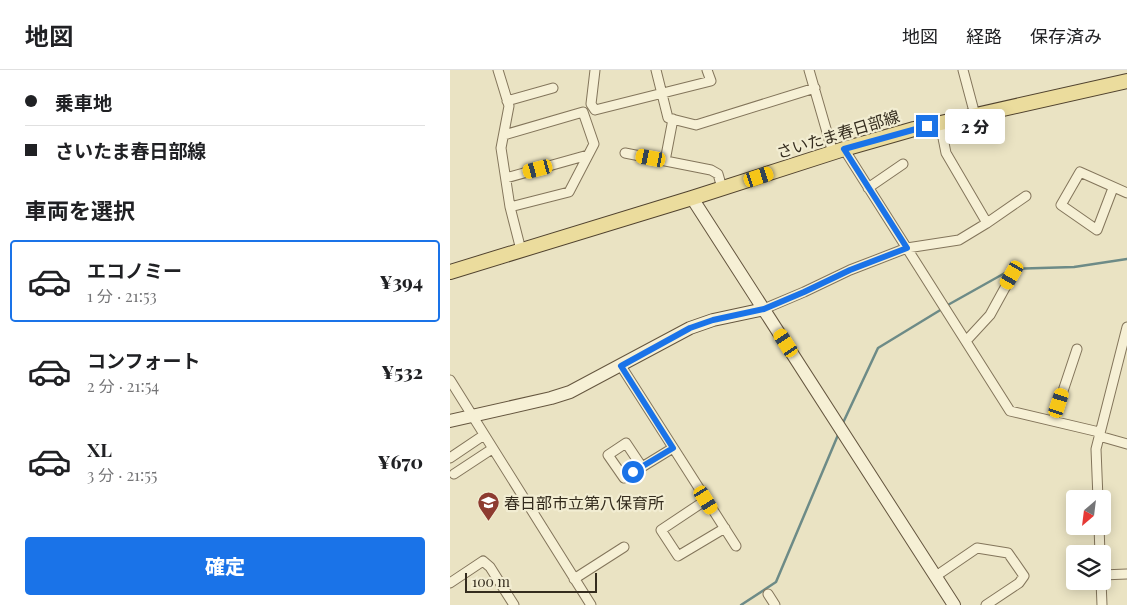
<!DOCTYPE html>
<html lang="ja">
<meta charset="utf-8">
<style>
body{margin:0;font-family:"Playfair Display","Noto Sans JP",serif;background:#f2f2f2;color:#202124;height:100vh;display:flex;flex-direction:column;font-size:19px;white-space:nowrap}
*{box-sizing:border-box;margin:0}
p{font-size:16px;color:#757577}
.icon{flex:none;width:28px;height:28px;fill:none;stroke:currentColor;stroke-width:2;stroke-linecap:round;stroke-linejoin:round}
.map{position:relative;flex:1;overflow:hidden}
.details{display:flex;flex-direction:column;background:#fff;width:450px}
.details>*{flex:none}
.top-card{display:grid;align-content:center;height:110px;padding:0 25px;background:#fff}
.needle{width:32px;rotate:208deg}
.buttons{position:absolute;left:616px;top:420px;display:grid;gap:10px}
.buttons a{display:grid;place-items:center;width:45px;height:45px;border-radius:5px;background:#fff;box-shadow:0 2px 12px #0003;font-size:25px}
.scale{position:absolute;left:15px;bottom:12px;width:132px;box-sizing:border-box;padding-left:5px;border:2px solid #342c1e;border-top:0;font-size:14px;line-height:18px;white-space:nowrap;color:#342c1e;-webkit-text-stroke:4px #f2edd2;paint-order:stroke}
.end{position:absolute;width:22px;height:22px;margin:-11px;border:6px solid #1a73e8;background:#fff;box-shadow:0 0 0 2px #fff}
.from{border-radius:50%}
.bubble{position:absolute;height:35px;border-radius:5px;background:#fff;box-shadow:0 2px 12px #0003;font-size:16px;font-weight:800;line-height:35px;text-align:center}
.car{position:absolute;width:15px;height:30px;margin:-15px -8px;border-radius:6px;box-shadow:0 0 4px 1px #0007;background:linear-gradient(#f5c518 24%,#345 0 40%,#f5c518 0 76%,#345 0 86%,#f5c518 0)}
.top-card b{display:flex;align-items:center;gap:18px;height:48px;font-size:19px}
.top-card b+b{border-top:1px solid #e0e0e0}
.top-card i{width:12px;height:12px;background:#202124}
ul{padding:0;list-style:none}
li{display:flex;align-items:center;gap:15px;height:82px;margin:0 10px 8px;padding:0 15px;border:2px solid transparent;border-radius:5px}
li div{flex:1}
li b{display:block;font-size:19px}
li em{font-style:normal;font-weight:800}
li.on{border-color:#1a73e8}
li>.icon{width:45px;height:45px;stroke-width:1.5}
h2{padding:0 25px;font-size:22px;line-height:60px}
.primary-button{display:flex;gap:10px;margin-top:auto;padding:10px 25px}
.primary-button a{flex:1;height:58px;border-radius:5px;background:#1a73e8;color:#fff;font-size:20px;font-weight:800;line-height:58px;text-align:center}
header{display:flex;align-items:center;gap:30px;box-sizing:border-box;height:70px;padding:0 25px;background:#fff;border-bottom:1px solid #e0e0e0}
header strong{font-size:24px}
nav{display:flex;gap:28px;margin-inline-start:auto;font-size:18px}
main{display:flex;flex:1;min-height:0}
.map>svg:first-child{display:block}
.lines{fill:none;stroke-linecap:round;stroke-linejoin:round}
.stream{stroke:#6d8b87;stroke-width:2.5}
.street-casing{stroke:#83755b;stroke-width:11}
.secondary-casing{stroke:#65563f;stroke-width:14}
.primary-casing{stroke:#51432f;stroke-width:16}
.street{stroke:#f6f0d5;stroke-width:9}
.secondary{stroke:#f6f0d5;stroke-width:12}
.primary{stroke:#ebdc9d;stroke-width:14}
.route{stroke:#1a73e8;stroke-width:6}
.labels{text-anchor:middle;stroke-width:4.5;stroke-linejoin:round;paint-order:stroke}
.street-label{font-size:16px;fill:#342c1e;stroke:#f2edd2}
.poi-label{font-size:16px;fill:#342c1e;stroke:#f2edd2;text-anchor:start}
</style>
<header>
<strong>地図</strong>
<nav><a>地図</a><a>経路</a><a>保存済み</a></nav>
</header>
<main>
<section class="details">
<div class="top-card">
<b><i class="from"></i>乗車地</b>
<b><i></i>さいたま春日部線</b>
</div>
<h2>車両を選択</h2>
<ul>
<li class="on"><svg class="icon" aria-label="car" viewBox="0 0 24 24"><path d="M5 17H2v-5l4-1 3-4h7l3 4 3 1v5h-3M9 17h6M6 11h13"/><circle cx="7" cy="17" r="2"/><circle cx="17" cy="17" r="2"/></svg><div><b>エコノミー</b><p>1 分 · 21:53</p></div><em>¥394</em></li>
<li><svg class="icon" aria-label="car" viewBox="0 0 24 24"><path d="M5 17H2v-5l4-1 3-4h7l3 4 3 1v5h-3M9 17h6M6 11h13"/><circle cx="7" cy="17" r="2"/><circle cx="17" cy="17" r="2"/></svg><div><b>コンフォート</b><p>2 分 · 21:54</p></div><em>¥532</em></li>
<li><svg class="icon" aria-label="car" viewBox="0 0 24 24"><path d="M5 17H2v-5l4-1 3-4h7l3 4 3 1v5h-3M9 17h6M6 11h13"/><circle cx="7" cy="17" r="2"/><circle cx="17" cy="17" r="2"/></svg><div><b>XL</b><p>3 分 · 21:55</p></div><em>¥670</em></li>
</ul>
<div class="primary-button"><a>確定</a></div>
</section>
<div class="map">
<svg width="677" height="535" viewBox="0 0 677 535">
<rect width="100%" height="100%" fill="#eae3c3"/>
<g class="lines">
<!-- stream -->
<path class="stream" d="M496,236L562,199L624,197L677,189
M392,355L428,278L492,239
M291,535L326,512L388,365"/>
<defs>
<path id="street" d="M48,0L59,36L51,78L60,137L71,180
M145,0L141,34L145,40L261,11L257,0
M206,0L218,48L246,55L365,18
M359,0L383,83
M513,0L525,45
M57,31L103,18
M490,53L496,83L537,153
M54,65L133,42L144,74L119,122L60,137
M394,79L560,341L649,362
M175,83L261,100L268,104L272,118
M215,91L223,49
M56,108L138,85
M418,118L453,94
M663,118L647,160L611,135L630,102L677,123
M314,239L354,222L400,200L457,178L509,170L537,153L576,126
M516,271L540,245L562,205
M171,296L286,476
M0,310L141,535
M603,351L627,279
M649,366L677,374
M0,388L34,365
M192,397L176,373L158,385L174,408L223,378
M4,404L42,379
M648,429L646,379L677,257
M256,430L211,460L228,486L275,458
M649,456L650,484
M652,505L677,504
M486,506L527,478L558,483L574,506L569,513L536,535
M124,509L174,477
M651,511L652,535
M0,513L33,491L40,497L64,535
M318,524L325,535"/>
<path id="secondary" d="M242,128L504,535
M0,351L101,328L120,322L240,258L263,250L314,239"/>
<path id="primary" d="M0,202L242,128L394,79L464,59L677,11"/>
</defs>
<!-- street casing -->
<use href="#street" class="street-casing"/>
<!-- secondary casing -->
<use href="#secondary" class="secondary-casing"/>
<!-- primary casing -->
<use href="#primary" class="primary-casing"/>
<!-- street -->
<use href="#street" class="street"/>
<!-- secondary -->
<use href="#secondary" class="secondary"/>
<!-- primary -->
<use href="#primary" class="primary"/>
</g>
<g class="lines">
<!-- route -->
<path class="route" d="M183,402L223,378L171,296L240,258L263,250L314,239L354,222L400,200L457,178L394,79L477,56"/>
</g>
<!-- icons -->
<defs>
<symbol id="school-pin" viewBox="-11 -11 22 30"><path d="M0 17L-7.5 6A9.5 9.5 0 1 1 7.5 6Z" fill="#8d3b30" stroke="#f2edd2"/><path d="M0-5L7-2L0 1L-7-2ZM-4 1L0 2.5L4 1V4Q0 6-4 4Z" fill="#fff"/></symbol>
</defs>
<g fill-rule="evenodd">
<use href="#school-pin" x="26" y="420" width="25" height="34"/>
</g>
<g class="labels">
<!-- street labels -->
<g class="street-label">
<text transform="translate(388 64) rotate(-17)" y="6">さいたま春日部線</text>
</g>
<!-- poi labels -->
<g class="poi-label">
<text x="54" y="439">春日部市立第八保育所</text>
</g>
</g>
</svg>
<div class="buttons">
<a><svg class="needle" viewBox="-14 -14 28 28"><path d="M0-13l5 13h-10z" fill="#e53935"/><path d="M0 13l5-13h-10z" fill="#757577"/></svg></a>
<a><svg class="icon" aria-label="layers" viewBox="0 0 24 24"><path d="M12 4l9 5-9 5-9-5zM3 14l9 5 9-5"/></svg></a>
</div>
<div class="scale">100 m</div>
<i class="end from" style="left:183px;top:402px"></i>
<i class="end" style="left:477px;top:56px"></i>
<div class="bubble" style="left:495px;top:39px;width:60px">2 分</div>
<i class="car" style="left:201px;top:88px;rotate:281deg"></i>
<i class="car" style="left:88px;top:99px;rotate:255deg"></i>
<i class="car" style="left:309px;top:107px;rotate:72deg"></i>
<i class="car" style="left:562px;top:205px;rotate:210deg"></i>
<i class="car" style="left:336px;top:273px;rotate:327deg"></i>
<i class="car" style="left:609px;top:333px;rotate:18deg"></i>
<i class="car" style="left:256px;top:430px;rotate:148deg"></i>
</div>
</main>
